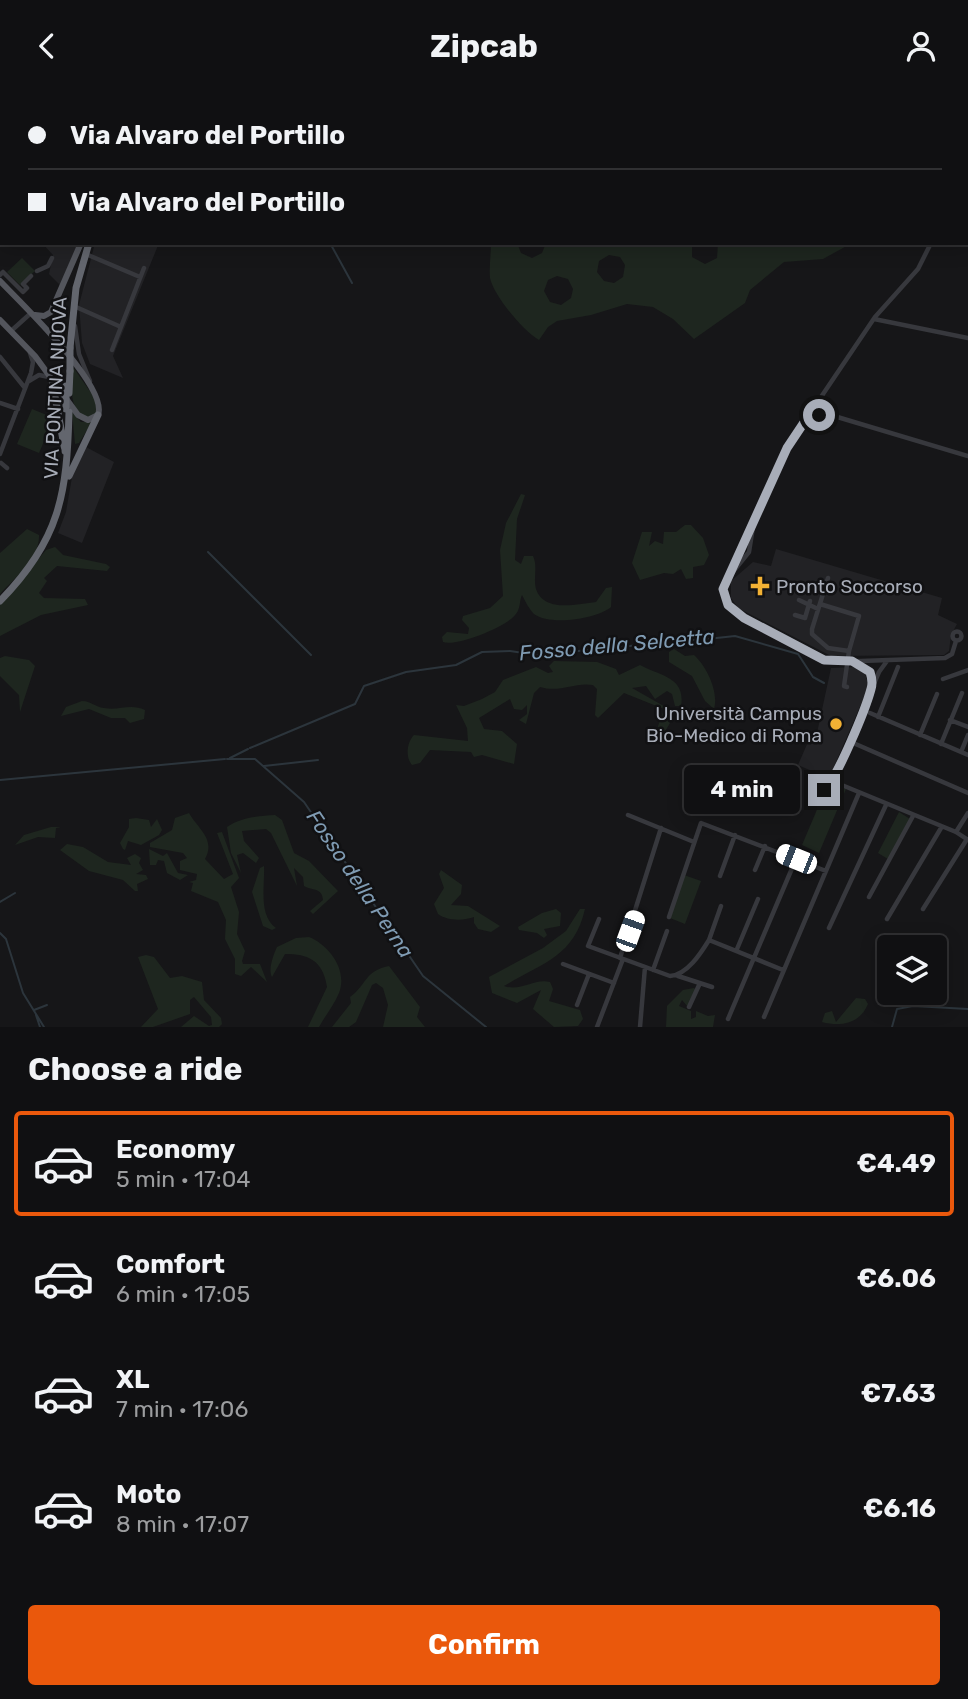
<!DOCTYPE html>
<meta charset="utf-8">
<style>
body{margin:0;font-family:Rubik,sans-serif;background:#19191b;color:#f1f3f6;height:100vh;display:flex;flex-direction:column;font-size:26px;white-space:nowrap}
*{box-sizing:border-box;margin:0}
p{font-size:23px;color:#9c9d9f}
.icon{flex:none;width:38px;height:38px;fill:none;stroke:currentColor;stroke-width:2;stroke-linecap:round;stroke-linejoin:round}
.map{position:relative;height:936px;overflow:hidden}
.panel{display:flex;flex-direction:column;background:#101012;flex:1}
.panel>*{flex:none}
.hud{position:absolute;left:0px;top:0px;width:970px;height:154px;box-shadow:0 4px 18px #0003,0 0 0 2px #303032;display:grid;align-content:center;height:154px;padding:0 28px;background:#101012}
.tools{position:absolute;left:877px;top:844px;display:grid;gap:14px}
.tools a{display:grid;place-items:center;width:70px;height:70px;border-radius:7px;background:#101012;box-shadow:0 4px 18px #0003,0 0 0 2px #303032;font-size:35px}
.end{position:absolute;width:32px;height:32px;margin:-16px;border:9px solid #a8adb8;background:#111;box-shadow:0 0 0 4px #111}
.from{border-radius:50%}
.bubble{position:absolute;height:49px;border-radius:7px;background:#101012;box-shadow:0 4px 18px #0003,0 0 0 2px #303032;font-size:23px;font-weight:700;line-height:49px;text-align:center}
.car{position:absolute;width:21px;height:42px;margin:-21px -10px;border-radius:9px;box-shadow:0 0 5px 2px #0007;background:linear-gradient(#fff 24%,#345 0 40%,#fff 0 76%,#345 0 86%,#fff 0)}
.hud b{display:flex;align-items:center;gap:24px;height:66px;font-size:26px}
.hud b+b{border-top:2px solid #303032}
.hud i{width:18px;height:18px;background:#f1f3f6}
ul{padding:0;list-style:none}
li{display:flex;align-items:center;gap:21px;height:105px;margin:0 14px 10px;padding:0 14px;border:4px solid transparent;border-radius:7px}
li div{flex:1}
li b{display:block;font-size:26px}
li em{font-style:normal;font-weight:700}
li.active{border-color:#ea580c}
li>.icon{width:63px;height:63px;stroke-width:1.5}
h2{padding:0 28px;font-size:32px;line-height:84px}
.primary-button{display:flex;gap:14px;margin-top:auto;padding:14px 28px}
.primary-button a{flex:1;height:80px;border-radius:7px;background:#ea580c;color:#fff;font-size:28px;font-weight:700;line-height:80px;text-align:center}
header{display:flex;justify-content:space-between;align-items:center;height:91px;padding:0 28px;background:#101012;font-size:32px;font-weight:700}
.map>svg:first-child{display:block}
.built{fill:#222225}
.green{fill:#1e261f;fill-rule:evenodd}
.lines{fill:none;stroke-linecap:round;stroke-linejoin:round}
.stream{stroke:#2c353c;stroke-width:2}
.minor{stroke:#37383d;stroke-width:4.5}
.major{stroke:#53555c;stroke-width:6}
.highway{stroke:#63666e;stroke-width:7}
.minor-bridge{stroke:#37383d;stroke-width:4.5}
.highway-bridge{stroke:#63666e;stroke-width:7}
.route{stroke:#a8adb8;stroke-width:9}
.poi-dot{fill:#f2b134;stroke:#111113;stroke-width:2.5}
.labels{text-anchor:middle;stroke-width:5;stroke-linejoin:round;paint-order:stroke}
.street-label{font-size:19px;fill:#a8adb8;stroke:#111113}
.poi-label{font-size:19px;fill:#a8adb8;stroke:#111113;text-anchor:start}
.water-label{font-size:21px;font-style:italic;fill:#7f9bb3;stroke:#111113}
</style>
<header><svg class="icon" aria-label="back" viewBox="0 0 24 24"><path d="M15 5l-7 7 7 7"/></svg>Zipcab<svg class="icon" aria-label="person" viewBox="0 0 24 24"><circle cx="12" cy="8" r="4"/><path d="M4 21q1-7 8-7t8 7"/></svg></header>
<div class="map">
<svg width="968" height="936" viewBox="0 0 968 936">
<rect width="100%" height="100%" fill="#161618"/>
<!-- built -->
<path class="built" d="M42,152H78L60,194L49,183L53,164Z
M95,152H159L113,265L123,287L90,273L82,252L79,214Z
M86,356L114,371L82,452L58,442L66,421L72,386Z
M776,458L942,507L938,524L957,533L951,544L949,560L944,564L831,565L738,517L731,507V490L753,471L771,475Z
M857,576L865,583L869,595L826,694L819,702L807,697L814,681L798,674L811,644L817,642L831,577Z"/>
<!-- green -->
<path class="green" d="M510,0H837L840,2H509Z
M491,152H517L521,162L532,167L542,162L546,152H692V166L705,173L717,167L718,152H852L823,168L784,171L750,199L745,212L694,248L673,228L653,216L627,213L591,224L557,230L548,236L539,249C523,240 494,205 490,187C489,176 491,163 491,152ZM609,164L620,166L625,174L623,186L614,192L604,190L597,181L599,170ZM557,185L568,188L573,198L571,207L561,214L550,211L544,200L548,189Z
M22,167L35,180L20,194L7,181Z
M73,276L98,312L97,323L88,327C67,318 72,295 73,276Z
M32,318L54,327L39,362L17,353Z
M72,321L81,331H92L79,352L75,353Z
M521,403L525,404L517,428L515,469L521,473L524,465H533C538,475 533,487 536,498C544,522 577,513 596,511L606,497L612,496L611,516C597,528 550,535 534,523C529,518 525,510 522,504C519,510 521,518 515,524C506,536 456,556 443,551L442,546L447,541L468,543L469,537L462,529L463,525L490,517L503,505L500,459L506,432Z
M685,434H691L703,447L709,464L704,474L693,476V487L686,488L681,478L673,483L664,482L640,489L632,472L642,441H652L649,455L655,450L663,453L664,441H676Z
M27,438L39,444C40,467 15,487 0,503V462Z
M55,456L63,464L106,473L110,476L107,480L57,475L44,487L47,490L39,502L44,507L85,508L88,514L41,524L0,545V514L46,459Z
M674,558L685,565L694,564C707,576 719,601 714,618L705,610L692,585L669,571V561Z
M5,565L29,569L35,575L20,621L19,604L0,585V567Z
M554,570L597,571L616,578L619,584L640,574C660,585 686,586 681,615H675L672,603L667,600L655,608L646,595L632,597L669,618L670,632L658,652V635L664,618L624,602L598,627L595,624L597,598L593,594C574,591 560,602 540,596L534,602L526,633L519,629L527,623V614L522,619L514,618L510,608L479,627L484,638L502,640L517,653L514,673L482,664L474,666L471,661L430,659L420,672L412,674C405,666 407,651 414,644L468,650L467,637L456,614L464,615L482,608L495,601L503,589L536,576L548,582L553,581L549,575Z
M82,610C91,610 95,616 104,617C119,620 130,612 145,619L144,628L130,632L125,627H111L89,618L61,625L66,616Z
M834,693L846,698L819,762L802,754L824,702Z
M899,721L910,728L888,768L878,762Z
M189,722C198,738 216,748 205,768L224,788L233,783L217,742L222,741L239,787L231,796L239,821L237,843L245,860L242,870L243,873H260L267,891L251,876L241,885L235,883V868L225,848L226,829L218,811L191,800L193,792L189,791L196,789L197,783L180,779V770L187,767L183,762L150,756V752L172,739L175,727Z
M275,724L282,729L294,762L309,770L338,800L313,823L310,820L323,809C322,796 312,800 304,795L303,786L294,777L297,795L271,742L266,738L242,740L244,750L259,767L256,772L243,762L237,764L241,782L231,762L227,736C241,726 259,725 275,724Z
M136,727L149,729L151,736L157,728L162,739L159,744L141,754L128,750L125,759L123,758L120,752L129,736V728Z
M51,736H61L56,737L55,747L38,746L15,754L24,744Z
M67,753L83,756L108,771L131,774L127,767L135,763L141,767L139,772L143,779L136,783L146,784L148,788L137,793L138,800H135L123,789L89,780L60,759Z
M149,758L163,765L167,762L178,782L188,784L180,789L167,782L164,770L158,769L156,774H150Z
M264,775C265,795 258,824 276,837L272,839L263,835L252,801L260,777Z
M441,779L462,794L461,803L451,814L468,815L500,835L491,841L478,838L474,832V826C466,829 449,831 438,823L434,813L444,797L439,783Z
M684,784L701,790L685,833L670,827Z
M556,818L561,822L560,835L544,838L547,844L544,847L537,842L519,839L518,836L542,822Z
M580,818H585C574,866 542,872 504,895C521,901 534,887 550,891L553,898L549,910L580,919L583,928L578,935L554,936L533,918L541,899L517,912L492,902L489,886L543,857L566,840Z
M309,846C329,854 348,879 339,902C334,914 325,925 319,936H308L327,896C323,869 308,863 285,863L272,886C268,878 273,865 277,856L296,847Z
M146,864L154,866L170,887L182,885L202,891L204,909L221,927L222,933L219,936H181L194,925L209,935L212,934L211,926L194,906L190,909V923L153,936H141L158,918L138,866Z
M389,875L420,916L417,926L425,936H383L388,914L383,897L376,892L372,894L356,931L349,936H332L351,912L350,906C367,894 364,880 389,875Z
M694,897L696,899L688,916L682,909L679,915L691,920V928L696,926V920L708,925L715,924L713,936H666L667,915L683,899Z
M856,907L865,908L868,913C860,933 840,936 822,931L825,922L832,920L836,931Z"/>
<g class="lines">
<!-- stream -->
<path class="stream" d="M240,2L241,0
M262,2V0
M330,152L352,192
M208,461L311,564
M250,657L355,613L364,595L406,581L456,574L482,561L510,560L537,564L650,553L660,547L698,549L735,545L798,563L813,586L824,592
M230,667L248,658
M227,668H255L304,711L423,885L486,936
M264,675L318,669
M0,689L225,668
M0,811L15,802
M0,842L6,848L23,902L44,936
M34,919L47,914
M36,924L40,936
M892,936L897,918L913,915L968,918"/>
<!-- minor -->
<path class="minor" d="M159,0L163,2
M854,0L855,2
M881,0L882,2
M936,0L938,2
M5,2V0
M510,2L511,0
M902,2L905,0
M0,26L2,20
M0,92L2,93
M931,152L918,178L875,226L790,352L724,498L728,514L740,525L833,571L945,567L952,563L956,550
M88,164L140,186
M37,180L48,175L52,167
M0,184L3,181L23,201L27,197L23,193L31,185
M76,216L121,236
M874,228L968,247
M75,235L79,263L90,290
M11,240L31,222
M112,259L144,177
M0,266L25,297
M29,290L39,284L49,286
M0,312L18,318
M806,329L822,324L834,325L968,365
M0,363L31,282L33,271L30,262
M1,372L7,377
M728,487L749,461L754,430
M799,509L818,518
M820,513L859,525L849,560L828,557L812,543V538L828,487
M795,524L805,527L810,510
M952.5 545a4.5 4.5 0 1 1 9 0a4.5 4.5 0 1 1-9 0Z
M856,572L869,579L872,593
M943,588L968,579
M870,622L968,664
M878,626L898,576
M950,629L968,636
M920,644L937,603
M851,651L968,702
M941,653L962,602
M961,661L968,644
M832,690L956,741L968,749
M824,699L832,690L879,581L887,570
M628,724L694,751
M956,741L968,722
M755,779L765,755
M720,785L735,744
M869,806L913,725
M923,818L967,748
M669,826L701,732L826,780
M599,828L588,855L670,885C687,884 701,862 709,849L783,879
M887,828L941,737
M829,837L886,714
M709,849L721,815
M737,858L758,808
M620,867L661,737
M563,873L614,892
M653,879L667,840
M678,885L712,896
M577,914L589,883
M689,916L700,892
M764,926L859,702
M728,928L796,768
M597,936L623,868
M640,936L645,876"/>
<!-- major -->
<path class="major" d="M0,190C20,211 109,296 98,324L88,329L78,324L35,265L0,229
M35,224L44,225L51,221L81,152"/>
<!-- highway -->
<path class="highway" d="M152,2L153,0
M70,257L76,197L89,152
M52,289L65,360
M69,302L70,280
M69,385L98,324
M0,510C60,449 67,403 69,321"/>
<!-- minor-bridge -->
<path class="minor-bridge" d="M847,596L844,595L849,560"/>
<!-- highway-bridge -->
<path class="highway-bridge" d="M70,280V257
M66,318V295"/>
</g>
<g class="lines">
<!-- route -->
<path class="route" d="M819,324L805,330L787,357L723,498L728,514L744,527L824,569L852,570L870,581C872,587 873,592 871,598C866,617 837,688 824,699"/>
</g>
<!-- markers -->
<g class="poi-dot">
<path d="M756.5 484.5h7v7h7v7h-7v7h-7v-7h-7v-7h7z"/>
<circle cx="836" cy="633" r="7"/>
</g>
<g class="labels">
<!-- street labels -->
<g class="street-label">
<text transform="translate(55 297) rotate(-87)" y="7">VIA PONTINA NUOVA</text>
</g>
<!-- poi labels -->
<g class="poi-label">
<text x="776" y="502">Pronto Soccorso</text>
<text x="822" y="629" text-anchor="end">Università Campus<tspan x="822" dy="22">Bio-Medico di Roma</tspan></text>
</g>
<!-- water labels -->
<g class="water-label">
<text transform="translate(617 554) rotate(-5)" y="7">Fosso della Selcetta</text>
<text transform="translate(360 793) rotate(56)" y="7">Fosso della Perna</text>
</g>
</g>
</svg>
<div class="tools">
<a><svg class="icon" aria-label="layers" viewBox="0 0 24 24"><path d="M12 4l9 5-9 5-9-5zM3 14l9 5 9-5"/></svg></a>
</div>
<i class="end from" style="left:819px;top:324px"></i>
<i class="end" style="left:824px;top:699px"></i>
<div class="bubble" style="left:684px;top:674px;width:116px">4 min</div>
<i class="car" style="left:796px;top:768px;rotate:292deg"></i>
<i class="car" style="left:630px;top:840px;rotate:20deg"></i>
<div class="hud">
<b><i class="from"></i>Via Alvaro del Portillo</b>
<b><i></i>Via Alvaro del Portillo</b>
</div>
</div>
<section class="panel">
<h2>Choose a ride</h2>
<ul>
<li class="active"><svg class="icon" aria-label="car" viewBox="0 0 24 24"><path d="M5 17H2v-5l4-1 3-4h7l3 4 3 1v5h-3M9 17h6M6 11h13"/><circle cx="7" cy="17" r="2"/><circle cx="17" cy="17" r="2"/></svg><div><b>Economy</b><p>5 min · 17:04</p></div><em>€4.49</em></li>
<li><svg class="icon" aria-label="car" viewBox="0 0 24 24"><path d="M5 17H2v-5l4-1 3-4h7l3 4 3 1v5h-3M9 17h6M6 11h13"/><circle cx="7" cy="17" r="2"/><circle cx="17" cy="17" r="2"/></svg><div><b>Comfort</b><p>6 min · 17:05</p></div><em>€6.06</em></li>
<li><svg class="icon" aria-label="car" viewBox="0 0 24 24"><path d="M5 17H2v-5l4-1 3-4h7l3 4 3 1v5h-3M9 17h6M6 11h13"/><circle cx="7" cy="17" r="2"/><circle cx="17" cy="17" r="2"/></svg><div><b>XL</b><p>7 min · 17:06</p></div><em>€7.63</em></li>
<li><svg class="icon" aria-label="car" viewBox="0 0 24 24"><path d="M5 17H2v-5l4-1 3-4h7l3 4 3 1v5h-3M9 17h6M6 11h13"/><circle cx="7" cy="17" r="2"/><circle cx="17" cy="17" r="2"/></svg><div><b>Moto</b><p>8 min · 17:07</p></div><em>€6.16</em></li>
</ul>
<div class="primary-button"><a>Confirm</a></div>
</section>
